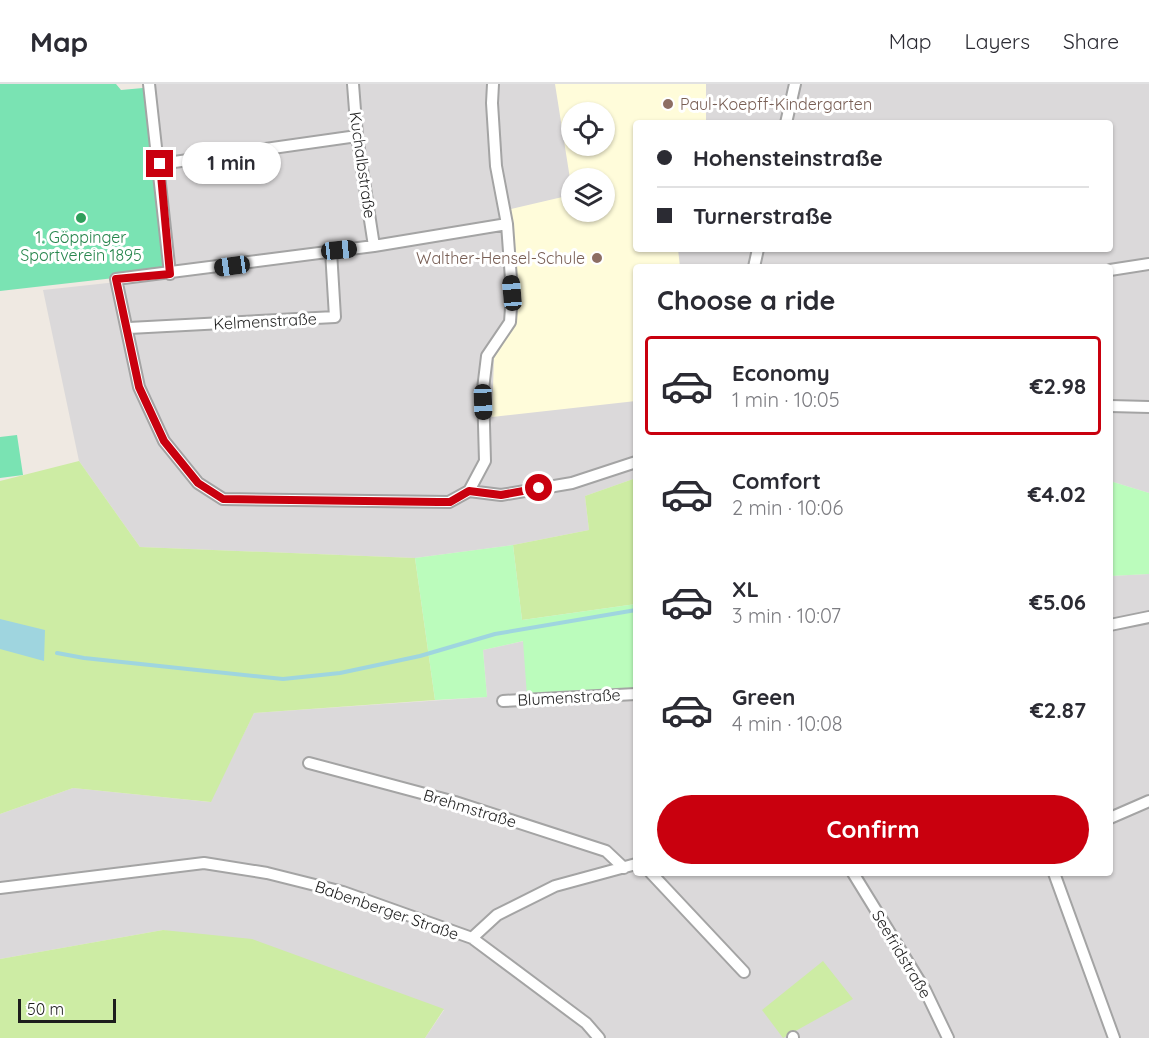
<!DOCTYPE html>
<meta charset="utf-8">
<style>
body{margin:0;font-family:Quicksand,sans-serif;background:#f7f7f7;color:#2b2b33;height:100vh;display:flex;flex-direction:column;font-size:22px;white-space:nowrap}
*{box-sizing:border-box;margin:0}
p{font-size:20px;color:#7c7c81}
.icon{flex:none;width:33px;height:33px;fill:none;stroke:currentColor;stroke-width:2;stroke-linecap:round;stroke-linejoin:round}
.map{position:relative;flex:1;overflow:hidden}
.details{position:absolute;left:633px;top:180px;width:480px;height:612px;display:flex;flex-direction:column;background:#fff;border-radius:6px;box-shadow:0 2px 4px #0004}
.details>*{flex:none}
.guide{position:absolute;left:633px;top:36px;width:480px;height:132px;border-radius:6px;box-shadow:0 2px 4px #0004;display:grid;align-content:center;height:132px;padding:0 24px;background:#fff}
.controls{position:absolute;left:561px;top:18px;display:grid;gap:12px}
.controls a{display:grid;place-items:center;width:54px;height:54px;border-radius:50%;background:#fff;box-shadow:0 2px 4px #0004;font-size:30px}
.scale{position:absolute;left:18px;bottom:15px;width:98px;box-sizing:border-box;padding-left:6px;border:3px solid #1d1d1d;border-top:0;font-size:16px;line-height:21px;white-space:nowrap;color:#1d1d1d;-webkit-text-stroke:4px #fff;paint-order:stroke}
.end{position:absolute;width:27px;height:27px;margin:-14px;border:8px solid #c9000e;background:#fff;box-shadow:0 0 0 3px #fff}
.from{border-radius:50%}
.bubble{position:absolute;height:42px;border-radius:21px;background:#fff;box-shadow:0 2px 4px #0004;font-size:20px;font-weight:700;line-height:42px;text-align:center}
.car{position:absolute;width:18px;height:36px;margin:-18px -9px;border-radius:8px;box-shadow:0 0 4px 2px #0007;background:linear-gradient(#222 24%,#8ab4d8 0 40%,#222 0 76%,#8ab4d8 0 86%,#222 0)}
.guide b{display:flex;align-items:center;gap:21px;height:57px;font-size:22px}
.guide b+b{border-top:2px solid #e1e1e2}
.guide i{width:15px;height:15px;background:#2b2b33}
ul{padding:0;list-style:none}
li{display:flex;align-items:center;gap:18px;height:99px;margin:0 12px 9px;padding:0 12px;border:3px solid transparent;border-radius:6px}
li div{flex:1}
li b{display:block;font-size:22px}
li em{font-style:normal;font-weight:700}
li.current{border-color:#c9000e}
li>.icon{width:54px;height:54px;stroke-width:1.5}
h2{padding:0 24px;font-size:27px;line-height:72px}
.action{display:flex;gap:12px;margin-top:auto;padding:12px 24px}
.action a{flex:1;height:69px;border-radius:36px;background:#c9000e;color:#fff;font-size:24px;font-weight:700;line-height:69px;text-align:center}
header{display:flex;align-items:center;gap:36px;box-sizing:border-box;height:84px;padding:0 30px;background:#fff;border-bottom:2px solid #e1e1e2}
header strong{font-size:28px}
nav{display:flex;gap:33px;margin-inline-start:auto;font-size:21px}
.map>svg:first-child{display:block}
.residential{fill:#dbd9da;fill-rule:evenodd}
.education{fill:#fffcda;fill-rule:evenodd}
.grass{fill:#cdeca4}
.park{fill:#bbfcbc}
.pitch{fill:#7ae3b3}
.water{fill:#9fd5df}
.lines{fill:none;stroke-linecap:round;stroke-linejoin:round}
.stream{stroke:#9fd5df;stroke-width:4}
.minor-casing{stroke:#a4a4a4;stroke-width:14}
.minor{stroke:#fff;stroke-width:10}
.route{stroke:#c9000e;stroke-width:8}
.education-dot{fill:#8d6e63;stroke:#fff;stroke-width:2}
.leisure-dot{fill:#2e9e5b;stroke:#fff;stroke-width:2}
.labels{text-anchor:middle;stroke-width:6;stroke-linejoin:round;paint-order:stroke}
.education-label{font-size:16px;fill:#785e54;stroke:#fff;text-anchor:start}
.street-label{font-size:16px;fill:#1d1d1d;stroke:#fff}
.leisure-label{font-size:16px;fill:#27864d;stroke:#fff}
</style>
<header>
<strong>Map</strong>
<nav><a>Map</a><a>Layers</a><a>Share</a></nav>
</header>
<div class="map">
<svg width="1149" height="954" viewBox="0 0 1149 954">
<rect width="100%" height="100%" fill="#efe9e2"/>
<!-- residential -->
<path class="residential" d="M151,0H1149V409L1110,397V183H636V394L585,412L589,446L513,461L415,474L140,463L79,377L43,206L173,192ZM572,28H604V62H572ZM636,39H1110V165H636ZM572,94H604V128H572Z
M1149,490V954H425L444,926L163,846L0,875V730L73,704L210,718L254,629L487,613L483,566L524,557L636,607V789H1110V492Z"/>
<!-- education -->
<path class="education" d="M555,0H706V39H636V165H678L680,183H636V317L492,333L494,274L515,241L519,210L511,125L571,111L572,128H604V94H572L571,101ZM572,28H604V62H572Z"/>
<!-- grass -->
<path class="grass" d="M79,377L140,463L415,474L435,616L254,629L211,718L73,704L0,730V397Z
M636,394V520L522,536L513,461L589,446L585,412Z
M163,846L252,855L444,925L425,954H0V875Z
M823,877L853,915L783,954L762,926Z"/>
<!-- park -->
<path class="park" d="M1110,397L1149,409V490L1110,492Z
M513,461L522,536L636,520V607L527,612L523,557L483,566L487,613L435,616L415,474Z"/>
<!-- pitch -->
<path class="pitch" d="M0,0H116L121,6L143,4L156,80L167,188L0,207Z
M17,351L23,391L0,394V353Z"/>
<!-- water -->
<path class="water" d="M0,535L45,546L44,577L0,565Z"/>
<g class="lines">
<!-- stream -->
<path class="stream" d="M57,569L84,574L283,595L340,589L420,572L495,550L636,526"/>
<defs>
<path id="minor" d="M149,0L170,190
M353,0L357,52L374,162
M786,39L795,0
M160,80L357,52
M507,140L374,162L116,195L139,303L164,357L198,399L223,415L449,418L469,407L501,411L572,399L636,378
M754,183L758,165
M1110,186L1149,180
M129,244L335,233L331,167
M1110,322L1149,323
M469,407L485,377L483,305L487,272L510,238L512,209L507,140L496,82L492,19L493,0
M1110,541L1149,533
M503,617L636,610
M309,679L455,718L606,767L624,784
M1110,734L1149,717
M651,789L744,888
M853,789L925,906L948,954
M1054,789L1114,954
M0,804L204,779L267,789L343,808L472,854L586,939L599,954
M472,854L497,831L555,802L636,780
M793,953V954"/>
</defs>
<!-- minor casing -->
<use href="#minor" class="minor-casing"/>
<!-- minor -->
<use href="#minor" class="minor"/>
</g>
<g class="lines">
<!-- route -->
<path class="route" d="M160,80L170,190L116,195L139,303L164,357L198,399L223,415L438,418H450L469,407L501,411L539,404"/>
</g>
<!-- markers -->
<g class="education-dot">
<circle cx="668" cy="20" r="6"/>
<circle cx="597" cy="174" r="6"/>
</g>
<circle class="leisure-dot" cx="81" cy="134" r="6"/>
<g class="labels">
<!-- education labels -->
<g class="education-label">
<text x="680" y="26">Paul-Koepff-Kindergarten</text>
<text x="585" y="180" text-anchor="end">Walther-Hensel-Schule</text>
</g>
<!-- street labels -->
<g class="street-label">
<text transform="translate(363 81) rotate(82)" y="6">Kuchalbstraße</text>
<text transform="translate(265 237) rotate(-3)" y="6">Kelmenstraße</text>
<text transform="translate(569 613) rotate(-3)" y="6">Blumenstraße</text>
<text transform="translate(470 724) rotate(17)" y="6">Brehmstraße</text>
<text transform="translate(387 826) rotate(19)" y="6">Babenberger Straße</text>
<text transform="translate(902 870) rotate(59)" y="6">Seefridstraße</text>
</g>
<!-- leisure labels -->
<g class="leisure-label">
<text x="81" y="159">1. Göppinger<tspan x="81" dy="18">Sportverein 1895</tspan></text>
</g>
</g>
</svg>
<div class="controls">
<a><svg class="icon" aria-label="locate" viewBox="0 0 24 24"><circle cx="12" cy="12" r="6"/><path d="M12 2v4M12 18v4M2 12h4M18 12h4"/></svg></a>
<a><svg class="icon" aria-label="layers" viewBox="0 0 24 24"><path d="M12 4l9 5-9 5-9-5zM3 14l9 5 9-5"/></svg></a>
</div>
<div class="scale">50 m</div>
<i class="end from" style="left:539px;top:404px"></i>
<i class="end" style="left:160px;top:80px"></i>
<div class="bubble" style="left:182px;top:58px;width:99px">1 min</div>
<i class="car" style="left:339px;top:166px;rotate:84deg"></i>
<i class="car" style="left:232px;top:182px;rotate:262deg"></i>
<i class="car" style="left:512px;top:209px;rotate:355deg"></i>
<i class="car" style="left:483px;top:318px;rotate:178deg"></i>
<div class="guide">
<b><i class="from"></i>Hohensteinstraße</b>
<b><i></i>Turnerstraße</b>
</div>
<section class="details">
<h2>Choose a ride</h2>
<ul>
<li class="current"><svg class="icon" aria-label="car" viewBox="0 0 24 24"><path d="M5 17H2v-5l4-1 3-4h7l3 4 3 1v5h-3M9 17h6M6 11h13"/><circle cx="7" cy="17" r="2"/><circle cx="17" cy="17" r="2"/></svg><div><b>Economy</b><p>1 min · 10:05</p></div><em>€2.98</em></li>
<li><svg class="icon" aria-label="car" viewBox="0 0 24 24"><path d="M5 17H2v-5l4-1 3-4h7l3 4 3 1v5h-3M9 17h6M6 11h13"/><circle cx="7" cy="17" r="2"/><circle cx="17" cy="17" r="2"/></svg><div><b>Comfort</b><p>2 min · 10:06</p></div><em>€4.02</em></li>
<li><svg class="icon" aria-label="car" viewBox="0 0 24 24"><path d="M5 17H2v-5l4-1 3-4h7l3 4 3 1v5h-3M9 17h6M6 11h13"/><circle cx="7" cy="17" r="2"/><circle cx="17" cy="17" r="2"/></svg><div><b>XL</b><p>3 min · 10:07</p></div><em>€5.06</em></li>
<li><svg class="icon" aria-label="car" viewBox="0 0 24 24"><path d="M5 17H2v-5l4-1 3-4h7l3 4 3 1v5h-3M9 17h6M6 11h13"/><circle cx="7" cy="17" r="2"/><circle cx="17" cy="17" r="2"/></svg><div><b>Green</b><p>4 min · 10:08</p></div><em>€2.87</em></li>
</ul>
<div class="action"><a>Confirm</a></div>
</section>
</div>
